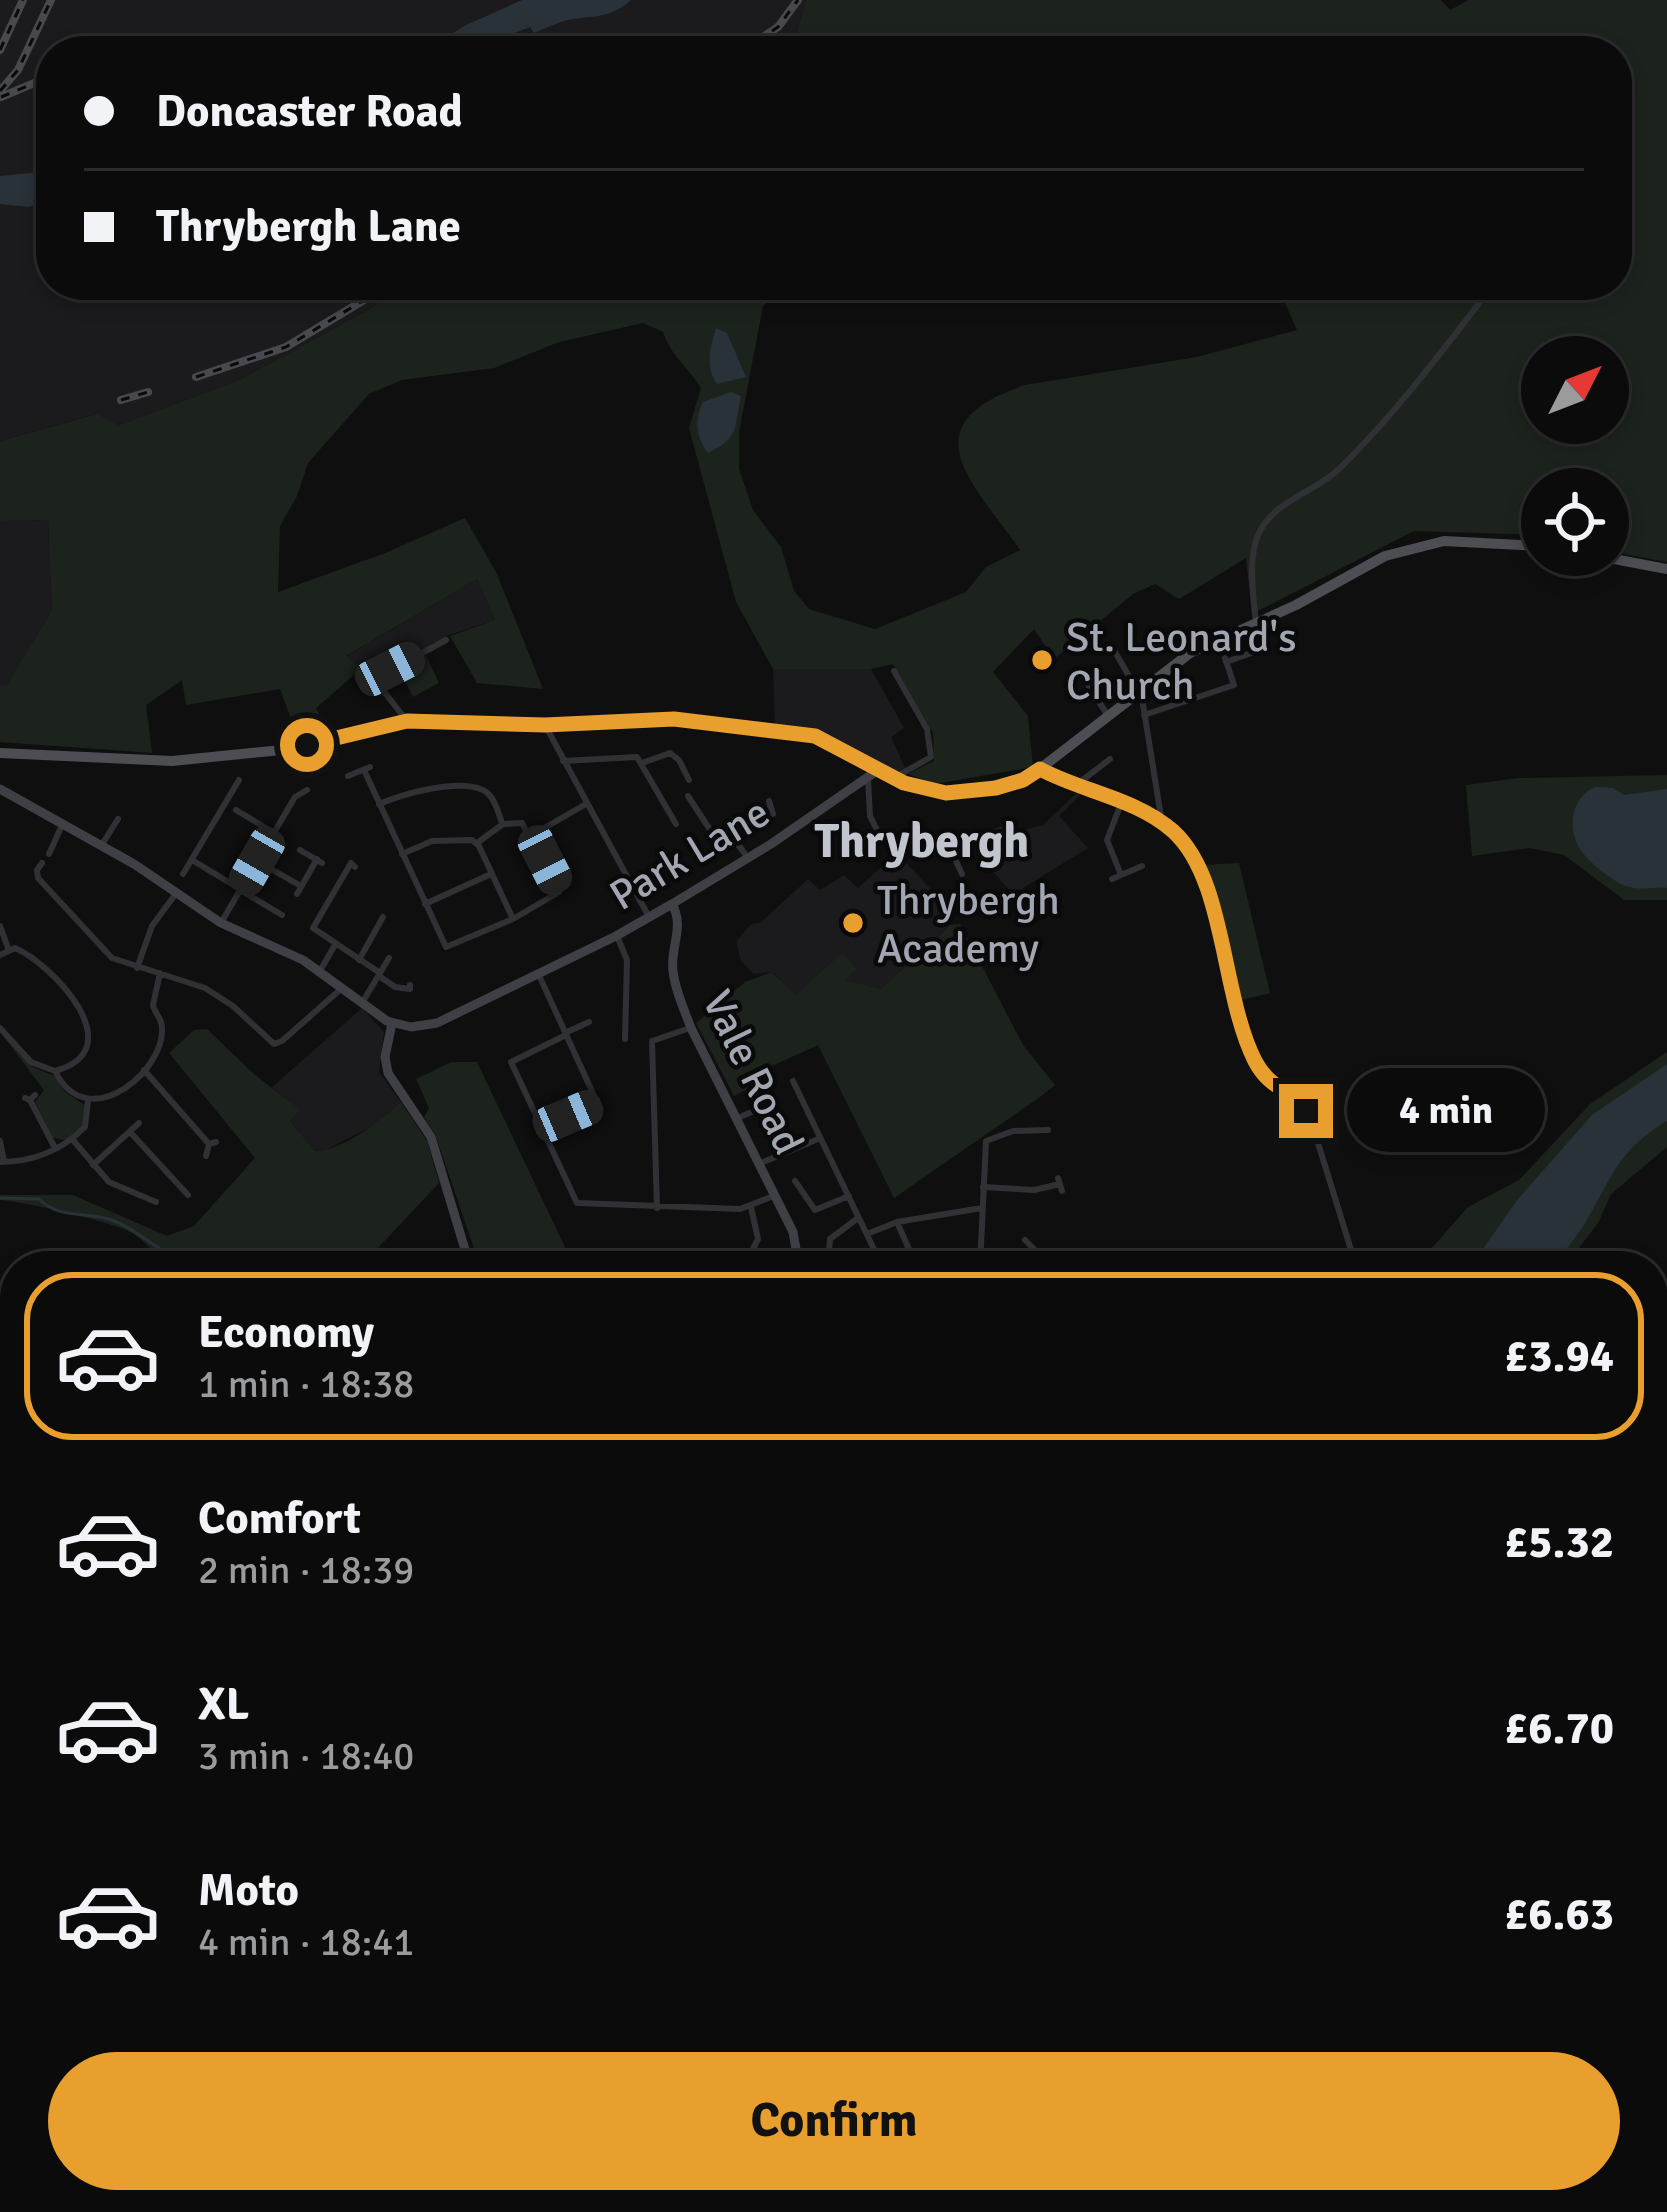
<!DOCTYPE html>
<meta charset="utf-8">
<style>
body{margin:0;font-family:Signika,sans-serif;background:#19191a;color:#f1f3f6;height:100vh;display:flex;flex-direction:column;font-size:45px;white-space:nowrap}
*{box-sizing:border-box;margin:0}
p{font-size:39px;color:#9a9b9d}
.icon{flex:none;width:66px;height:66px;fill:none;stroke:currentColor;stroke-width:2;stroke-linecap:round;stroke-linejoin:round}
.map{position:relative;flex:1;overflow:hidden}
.side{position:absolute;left:0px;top:1251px;width:1668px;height:963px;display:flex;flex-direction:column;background:#0b0b0c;border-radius:48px 48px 0 0;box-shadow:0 6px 18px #0003,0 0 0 3px #2b2b2d}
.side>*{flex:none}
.hud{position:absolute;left:36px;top:36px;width:1596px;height:264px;border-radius:48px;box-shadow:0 6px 18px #0003,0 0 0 3px #2b2b2d;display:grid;align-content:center;height:264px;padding:0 48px;background:#0b0b0c}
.needle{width:78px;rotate:48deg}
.tools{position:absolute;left:1521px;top:336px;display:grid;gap:24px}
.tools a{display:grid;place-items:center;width:108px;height:108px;border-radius:50%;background:#0b0b0c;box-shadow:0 6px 18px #0003,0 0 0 3px #2b2b2d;font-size:60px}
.end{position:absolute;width:54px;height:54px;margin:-27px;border:15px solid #e99f2e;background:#111;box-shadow:0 0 0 6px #111}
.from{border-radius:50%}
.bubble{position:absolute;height:84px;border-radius:42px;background:#0b0b0c;box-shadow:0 6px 18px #0003,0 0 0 3px #2b2b2d;font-size:39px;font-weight:800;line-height:84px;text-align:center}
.car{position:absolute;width:36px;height:72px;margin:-36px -18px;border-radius:15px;box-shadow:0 0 9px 3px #0007;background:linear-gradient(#222 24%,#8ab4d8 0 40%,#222 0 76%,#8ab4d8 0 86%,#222 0)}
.hud b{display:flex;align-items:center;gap:42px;height:114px;font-size:45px}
.hud b+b{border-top:3px solid #2b2b2d}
.hud i{width:30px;height:30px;background:#f1f3f6}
ul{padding:21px 0 0;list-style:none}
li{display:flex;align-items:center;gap:36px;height:168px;margin:0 24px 18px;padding:0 24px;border:6px solid transparent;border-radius:48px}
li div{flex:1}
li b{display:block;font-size:45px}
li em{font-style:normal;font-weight:800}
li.on{border-color:#e99f2e}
li>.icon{width:108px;height:108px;stroke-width:1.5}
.button{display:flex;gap:24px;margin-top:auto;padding:24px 48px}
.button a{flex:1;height:138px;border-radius:72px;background:#e99f2e;color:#111;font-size:48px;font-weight:800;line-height:138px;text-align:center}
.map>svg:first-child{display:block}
.built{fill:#1b1b1d}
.green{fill:#1c231c;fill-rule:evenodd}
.water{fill:#293238}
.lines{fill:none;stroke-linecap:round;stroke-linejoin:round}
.stream{stroke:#293238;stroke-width:3}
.street{stroke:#303135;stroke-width:6}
.secondary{stroke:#3e4045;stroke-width:9}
.primary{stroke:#4c4e54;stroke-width:10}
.rail-casing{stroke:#47494e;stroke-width:8}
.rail{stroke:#0a0a0b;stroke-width:3;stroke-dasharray:9;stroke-linecap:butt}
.route{stroke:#e99f2e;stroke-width:15}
.poi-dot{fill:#e99f2e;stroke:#0a0a0b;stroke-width:4.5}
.labels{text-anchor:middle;stroke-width:9;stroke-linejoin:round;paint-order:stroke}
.poi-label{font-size:42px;fill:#a1a6b1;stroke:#0a0a0b;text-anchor:start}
.street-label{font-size:42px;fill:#a1a6b1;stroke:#0a0a0b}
.quarter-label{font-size:48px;font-weight:bold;fill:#c1c5cd;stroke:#0a0a0b}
</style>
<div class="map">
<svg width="1667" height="2212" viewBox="0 0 1667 2212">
<rect width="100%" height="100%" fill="#0f0f10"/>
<!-- built -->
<path class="built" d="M0,0H806L791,51H51V285H404L368,310L239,380L119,425L96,414L0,441Z
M48,520L52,610L6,686H0V521Z
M477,579L495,620L449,635L372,677L345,657Z
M773,669H871L904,728L891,737L908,774L876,764L824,733L775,728Z
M1079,791L1082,793L1059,816L1088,848L1013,894L967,843L1043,825Z
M897,853L944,903L950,925L881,989L846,980L795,995L773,972L754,974L741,961L736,942L751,924L760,923L808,879L820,890L844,875L858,888Z
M362,1008L384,1032L379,1072L401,1102L372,1126L326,1150L315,1151L290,1121L300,1111L272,1087Z"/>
<!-- green -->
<path class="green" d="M806,0H1441L1450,10L1469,0H1667V562L1608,551V489H1542V535L1414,531L1252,614L1246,558L1179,599L1155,584L1133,594L1054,659L1034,629L993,672L1028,716L1033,767L935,784L908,774L934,761L933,733L893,664L871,669H773L736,602L689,428L701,388C688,367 671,356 663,332L643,323L559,342L494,368L402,380L369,394L308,463L297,496L280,526L278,592L385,553L465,518L496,572L543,689L477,683L450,636L495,620L477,579L346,656L361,669L316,708L329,735L299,741L280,689L186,705L182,680L146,705L152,753L0,742V686H6L52,610L48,520L0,521V441L97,414L119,425L239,380L368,310L404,285H787L763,306L739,432V469L753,510L781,547L794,591L809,609L875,629L966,592L986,567L1020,550C972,481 907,425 1025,385L1197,357L1297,330L1277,285H1617V51H791ZM1542,357H1608V423H1542Z
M426,655L439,683L413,697L399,670Z
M1667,775V900H1624L1564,855L1530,848L1472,856L1466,785L1518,778Z
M1239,863L1270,993L1237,1001L1202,865Z
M960,924L1023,1045L1055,1085L1040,1097L894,1198L818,1045L752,1075L756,1085L734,1096L696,1023L745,982L772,972L796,995L842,953L856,969L846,980L881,989L908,964L898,952L916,935L927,947L950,925Z
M207,1029L255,1075L301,1110L290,1121L315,1151C346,1150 378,1121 401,1102L427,1141L439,1183L361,1266H167C155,1255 147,1242 132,1233C115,1222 21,1201 0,1200V1195H73L167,1236L194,1226L255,1158L169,1053L194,1030Z
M1,1033L33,1067L54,1076L65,1092L86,1106L82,1127L65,1140L53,1138L35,1102L44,1090Z
M1667,1052V1147L1611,1194L1598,1223L1565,1266H1416L1468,1207L1519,1180L1590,1104Z
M451,1062H477L574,1266H480L435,1134L424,1117L429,1108L416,1079Z
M15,1813V1927L0,1942V1827Z
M15,2021V2199H763L764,2212H0V2024Z
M1653,2068H1667V2140L1653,2129Z
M780,2199H1187L1180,2212H781Z"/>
<!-- water -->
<path class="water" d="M522,0H631C613,17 596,16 573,19C560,21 546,28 534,33L530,27L512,34L514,39L485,51H426L464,26Z
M51,171V201L28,207L0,204V176Z
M716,328L727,333L746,377L717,384C705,367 710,348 716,328Z
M731,392L741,396C734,428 740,438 708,453C696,437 694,420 703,402Z
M1596,787L1613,788L1624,795L1667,789V888C1650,887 1635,892 1619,883C1607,876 1590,863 1582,852C1566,831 1571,795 1596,787Z
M1667,1064V1121C1619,1150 1614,1173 1588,1218C1579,1235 1564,1251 1553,1266H1471L1518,1199L1592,1115Z
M15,1927V2021L0,2024V1942Z"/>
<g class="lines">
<!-- stream -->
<path class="stream" d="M0,1198L39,1199C60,1220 86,1211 112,1220C140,1230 159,1255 188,1260L192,1266"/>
<!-- street -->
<path class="street" d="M1256,622C1253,595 1247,555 1260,531C1276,500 1315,492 1339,469C1396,413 1445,348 1493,285
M1112,647L1142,698L1162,823
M1226,662L1257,651
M894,671L927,729L931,757L901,774
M1089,687L1107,714
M1144,715L1234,685L1225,658
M407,721L382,689V675L446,640
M545,725L649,917
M563,761L637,757L676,824
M642,763L670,753L679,760L689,780
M1040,769C1081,791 1130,797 1167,827C1233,878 1216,996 1258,1066C1272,1090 1297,1094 1310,1117L1356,1266
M364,770L446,947L513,919L559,892L522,823L503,824L477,843
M348,776L370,767
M868,779L870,816L879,834L911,842L949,846L962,874
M1080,782L1110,759
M688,796L718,842
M769,801L773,814
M379,804C403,794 458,778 483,790C494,795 498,812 502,823
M236,810L274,833
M725,827L748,858
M729,832L769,808
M532,835L586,804
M951,845L1011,827
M101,846L118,819
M300,850L322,863
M49,854L62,825
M402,854L432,841L472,840L479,846L513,919
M192,860L240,889
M257,861L301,886
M42,863L37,870L38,878L112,958L205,988L233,1006L274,1044L282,1041L342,988
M355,867L351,863L313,928L380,973
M183,874L239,780
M1121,875L1107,840L1122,801
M1112,879L1142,866
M240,890L282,915
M297,894L317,859
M425,904L491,874
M222,921L295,797L307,790
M0,926L8,948
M617,936L627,960L625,1039
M0,955L15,948C54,965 133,1050 55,1071L31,1062L0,1028
M359,960L383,917
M137,968L152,926L177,892
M320,971L336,943
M538,973L596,1100L595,1105L540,1128
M379,976L395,987L410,989V985
M362,1003L389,958
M565,1033L589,1022
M566,1035L511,1062L577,1203L740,1209L776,1195
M144,1070L209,1144
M55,1071C88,1139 172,1066 161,1022C159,1016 154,1011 153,1005L160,973
M793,1081L882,1266
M25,1098L30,1100L35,1095
M30,1100L55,1148
M738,1118L765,1106
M130,1132L188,1195
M72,1139L109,1182L156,1202
M0,1141L4,1161
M206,1156L209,1144L216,1142
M0,1162C33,1162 61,1151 85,1127L88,1100
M761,1163L818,1139
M93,1165L139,1123
M1058,1178L1062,1191
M795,1181L815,1210L849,1196
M983,1187L1034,1190L1060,1184
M657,1208L652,1041L690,1028
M897,1222L912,1256L921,1266
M867,1234L897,1222L982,1208
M1025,1240L1038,1253L1031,1266
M980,1263L993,1266
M744,1266L758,1239L751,1207
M828,1266L830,1239L858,1218
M980,1266L986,1141L1013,1131L1048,1130
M1653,1615L1667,1628
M1653,2065L1667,2064"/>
<!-- secondary -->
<path class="secondary" d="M0,789L134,864L221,923L303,960L387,1021L411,1027L437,1023L616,936L672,904L771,844L878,770
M672,904C685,927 670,947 673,971C675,990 684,1009 691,1028L793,1232L799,1266
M392,1023L385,1057L388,1073L431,1137L470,1266
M771,2199L772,2212"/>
<!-- primary -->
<path class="primary" d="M1593,555L1667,569
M0,753L172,761L292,749L407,721L545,725L674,719L815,736L904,783L947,793L975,791L1032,775L1190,653L1296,605L1385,556L1444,541L1542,546"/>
<defs>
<path id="rail" d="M0,50L23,0
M537,50L579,44L619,51
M742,51L778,27L798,0
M784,51L787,44
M0,91L18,70L51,0
M1,97L51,76
M196,377L286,347L389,285
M121,400L148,392"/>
</defs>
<!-- rail casing -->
<use href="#rail" class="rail-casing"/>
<!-- rail -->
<use href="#rail" class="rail"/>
</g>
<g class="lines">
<!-- route -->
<path class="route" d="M307,745L407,721L545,725L674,719L815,736L904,783L946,793L996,788L1023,780L1040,769C1083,792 1135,798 1173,831C1226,879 1221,994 1255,1061C1270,1090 1293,1090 1306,1111"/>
</g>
<!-- markers -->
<g class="poi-dot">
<circle cx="1042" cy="660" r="12"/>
<circle cx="853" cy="923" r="12"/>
</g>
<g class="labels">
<!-- poi labels -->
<g class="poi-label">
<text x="1066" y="651">St. Leonard's<tspan x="1066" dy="48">Church</tspan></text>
<text x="877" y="914">Thrybergh<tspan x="877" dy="48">Academy</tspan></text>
</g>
<!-- street labels -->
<g class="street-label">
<text transform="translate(689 853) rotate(-31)" y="15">Park Lane</text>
<text transform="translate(754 1072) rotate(64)" y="15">Vale Road</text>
</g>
<!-- quarter labels -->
<g class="quarter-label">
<text x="922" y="857">Thrybergh</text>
</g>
</g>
</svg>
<div class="tools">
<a><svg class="needle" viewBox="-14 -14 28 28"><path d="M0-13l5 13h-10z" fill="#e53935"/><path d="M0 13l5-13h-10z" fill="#9a9b9d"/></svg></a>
<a><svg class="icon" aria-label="locate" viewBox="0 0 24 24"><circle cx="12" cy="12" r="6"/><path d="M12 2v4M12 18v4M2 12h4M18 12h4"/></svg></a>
</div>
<i class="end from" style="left:307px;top:745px"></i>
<i class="end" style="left:1306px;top:1111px"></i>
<div class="bubble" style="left:1347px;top:1068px;width:198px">4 min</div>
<i class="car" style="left:390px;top:669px;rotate:63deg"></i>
<i class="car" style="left:545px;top:860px;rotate:153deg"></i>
<i class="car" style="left:257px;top:861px;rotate:210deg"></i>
<i class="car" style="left:568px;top:1116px;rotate:67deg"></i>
<div class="hud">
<b><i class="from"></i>Doncaster Road</b>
<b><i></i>Thrybergh Lane</b>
</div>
<section class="side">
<ul>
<li class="on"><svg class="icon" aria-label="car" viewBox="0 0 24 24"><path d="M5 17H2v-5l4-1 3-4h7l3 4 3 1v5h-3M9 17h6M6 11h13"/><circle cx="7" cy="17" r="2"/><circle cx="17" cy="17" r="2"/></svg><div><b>Economy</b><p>1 min · 18:38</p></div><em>£3.94</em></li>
<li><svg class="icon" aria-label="car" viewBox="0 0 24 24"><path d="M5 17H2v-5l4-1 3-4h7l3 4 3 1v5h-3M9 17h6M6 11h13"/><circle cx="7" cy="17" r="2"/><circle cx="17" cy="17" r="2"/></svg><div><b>Comfort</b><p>2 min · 18:39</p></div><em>£5.32</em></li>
<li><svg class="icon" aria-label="car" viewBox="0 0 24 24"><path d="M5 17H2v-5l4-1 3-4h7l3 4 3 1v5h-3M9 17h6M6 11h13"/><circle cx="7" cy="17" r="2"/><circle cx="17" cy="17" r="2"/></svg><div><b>XL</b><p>3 min · 18:40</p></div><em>£6.70</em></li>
<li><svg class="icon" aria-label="car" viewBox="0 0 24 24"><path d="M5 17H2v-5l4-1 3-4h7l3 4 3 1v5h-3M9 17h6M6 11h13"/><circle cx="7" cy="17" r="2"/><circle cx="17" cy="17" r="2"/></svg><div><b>Moto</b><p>4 min · 18:41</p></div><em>£6.63</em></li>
</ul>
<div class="button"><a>Confirm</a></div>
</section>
</div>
